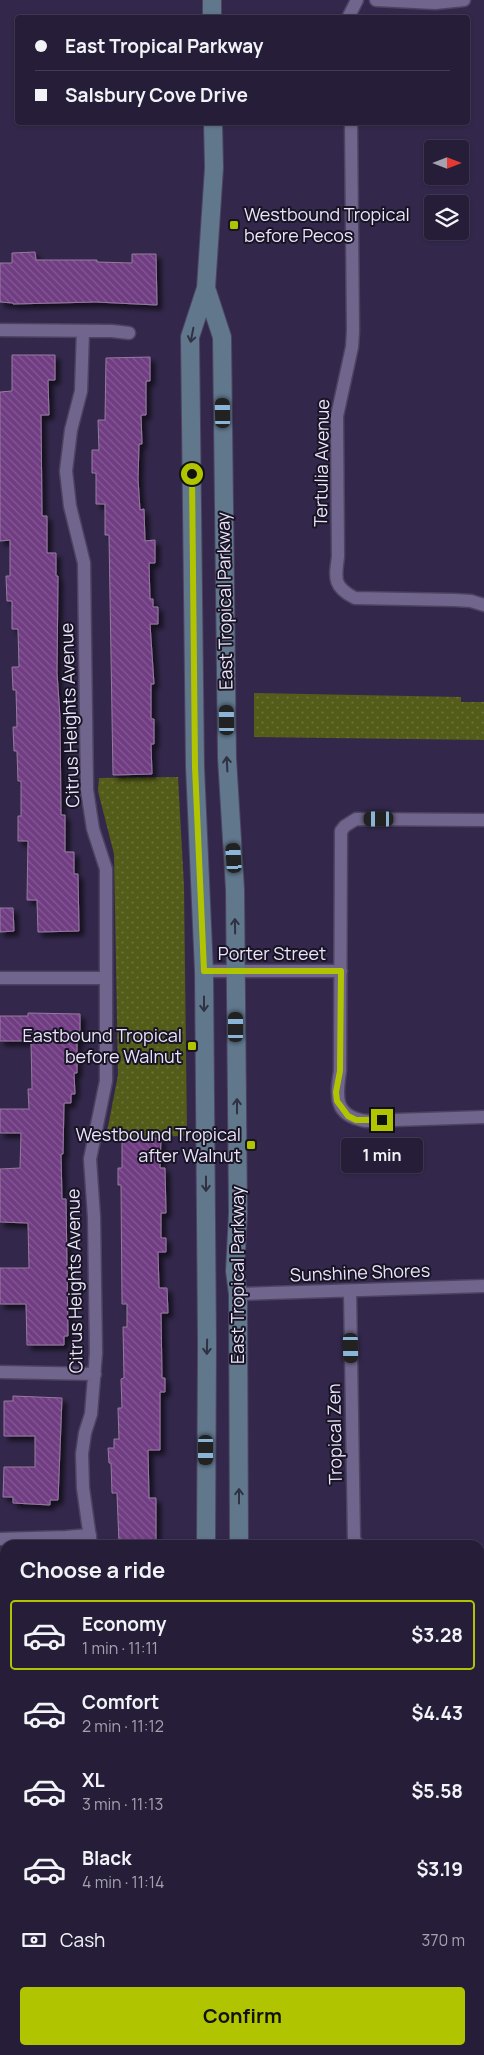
<!DOCTYPE html>
<meta charset="utf-8">
<style>
body{margin:0;font-family:Manrope,sans-serif;background:#322b43;color:#f1f3f6;height:100vh;display:flex;flex-direction:column;font-size:19px;white-space:nowrap}
*{box-sizing:border-box;margin:0}
p{font-size:16px;color:#a4a2ae}
.icon{flex:none;width:28px;height:28px;fill:none;stroke:currentColor;stroke-width:2;stroke-linecap:round;stroke-linejoin:round}
.map{position:relative;flex:1;overflow:hidden}
.panel{position:absolute;left:0px;top:1540px;width:485px;height:515px;display:flex;flex-direction:column;background:#261e38;border-radius:15px 15px 0 0;box-shadow:0 1px 4px #0004,0 0 0 1px #423c53}
.panel>*{flex:none}
.banner{position:absolute;left:15px;top:15px;width:455px;height:110px;border-radius:5px;box-shadow:0 1px 4px #0004,0 0 0 1px #423c53;display:grid;align-content:center;height:110px;padding:0 20px;background:#261e38}
.needle{width:32px;rotate:90deg}
.controls{position:absolute;left:424px;top:140px;display:grid;gap:10px}
.controls a{display:grid;place-items:center;width:45px;height:45px;border-radius:5px;background:#261e38;box-shadow:0 1px 4px #0004,0 0 0 1px #423c53;font-size:25px}
.end{position:absolute;width:22px;height:22px;margin:-11px;border:6px solid #b0c500;background:#111;box-shadow:0 0 0 2px #111}
.from{border-radius:50%}
.bubble{position:absolute;height:35px;border-radius:5px;background:#261e38;box-shadow:0 1px 4px #0004,0 0 0 1px #423c53;font-size:16px;font-weight:700;line-height:35px;text-align:center}
.car{position:absolute;width:15px;height:30px;margin:-15px -8px;border-radius:6px;box-shadow:0 0 4px 1px #0007;background:linear-gradient(#222 24%,#8ab4d8 0 40%,#222 0 76%,#8ab4d8 0 86%,#222 0)}
.banner b{display:flex;align-items:center;gap:18px;height:48px;font-size:19px}
.banner b+b{border-top:1px solid #423c53}
.banner i{width:12px;height:12px;background:#f1f3f6}
ul{padding:0;list-style:none}
li{display:flex;align-items:center;gap:15px;height:70px;margin:0 10px 8px;padding:0 10px;border:2px solid transparent;border-radius:5px}
li div{flex:1}
li b{display:block;font-size:19px}
li em{font-style:normal;font-weight:700}
li.active{border-color:#b0c500}
li>.icon{width:45px;height:45px;stroke-width:1.5}
h2{padding:0 20px;font-size:22px;line-height:60px}
.pay{display:flex;align-items:center;gap:12px;height:55px;padding:0 20px;font-size:19px}
.pay p{margin-inline-start:auto}
.cta{display:flex;gap:10px;margin-top:auto;padding:10px 20px}
.cta a{flex:1;height:58px;border-radius:5px;background:#b0c500;color:#111;font-size:20px;font-weight:700;line-height:58px;text-align:center}
.map>svg:first-child{display:block}
.park{fill:url(#park-dots)}
.building{fill:url(#building-back-hatch);stroke:#957a9f;filter:url(#shadow)}
.lines{fill:none;stroke-linecap:round;stroke-linejoin:round}
.minor-casing{stroke:#4d4361;stroke-width:15}
.tertiary-casing{stroke:#4d4361;stroke-width:18}
.secondary-casing{stroke:#4d4361;stroke-width:20}
.minor{stroke:#70658c;stroke-width:12}
.tertiary{stroke:#70658c;stroke-width:15}
.secondary{stroke:#60778c;stroke-width:18}
.oneway{stroke:#2e3243}
.route{stroke:#b0c500;stroke-width:6}
.poi-dot{fill:#b0c500;stroke:#191424;stroke-width:2}
.labels{text-anchor:middle;stroke-width:4;stroke-linejoin:round;paint-order:stroke}
.poi-label{font-size:18px;fill:#eae4fb;stroke:#191424;text-anchor:end}
.street-label{font-size:18px;fill:#eae4fb;stroke:#191424}
</style>
<div class="map">
<svg width="484" height="2055" viewBox="0 0 484 2055">
<defs>
<pattern id="park-dots" width="8" height="8" patternUnits="userSpaceOnUse" patternTransform="scale(1.25)"><rect width="8" height="8" fill="#535c18"/><path d="M2 2h.1M6 6h.1" fill="none" stroke="#6c733a" stroke-width="1.8" stroke-linecap="round"/></pattern>
<pattern id="building-back-hatch" width="6" height="6" patternUnits="userSpaceOnUse" patternTransform="scale(1.25)"><rect width="6" height="6" fill="#703d82"/><path d="M-1 5l2 2M0 0l6 6M5-1l2 2" fill="none" stroke="#855995"/></pattern>
<filter id="shadow"><feDropShadow dx="4.5" dy="4.5" stdDeviation="2.5" flood-color="#0009"/></filter>
</defs>
<rect width="100%" height="100%" fill="#33284b"/>
<!-- park -->
<path class="park" d="M254,693L461,697V702H484V740L254,737Z
M178,777L184,886L187,1136L106,1137L118,1075L114,854L98,791L99,778Z"/>
<!-- building -->
<path class="building" d="M35,252L36,260H97V262L132,263V254H156L157,305L96,302L13,304V303L0,302V263H12V253Z
M12,355H55V380H48L49,415H41L42,516H47V553H56V576H58L57,673L60,717L61,815H65V852H74V874H78L79,931L38,932L37,900H27L28,841H18V816H21V781H18L17,751H14L13,727H17L16,690H13L12,667H19L18,629H12V601H7L6,576H10V540L0,541V392L12,391Z
M150,357V381H146V415H141L142,444H139L138,479L140,510L144,509L145,541L155,540V563H149L150,599H153V607H158V624H150L154,684H151V719H154V744H151L152,774L113,775L109,535H105V504H96V473H92V450H99L98,420H105L106,358Z
M0,908H13L14,931L0,932Z
M28,1013L80,1014V1040H77V1073H74L75,1094H71V1103H64L63,1154H61L62,1199H66L68,1336H64V1345H27L26,1304H0V1268H29L28,1223L0,1222V1169L20,1168L21,1133H0V1109H29L28,1089H32L31,1041H0V1016H28Z
M122,1138H161L160,1168H165L166,1213H161V1238H166V1252H158L159,1288H167L168,1313H161L162,1378H165V1392H160V1450H148L149,1498H156V1545H124V1543H119L117,1493H112L111,1463H109L108,1448H114V1439H119L118,1408H122L121,1379L124,1378L123,1327H127V1304H122L121,1185H118V1168H122Z
M13,1396L62,1398L58,1500H50V1505L13,1503V1497H3L4,1467H35V1436H4V1401H13Z"/>
<g class="lines">
<defs>
<path id="minor" d="M376,0L435,3L464,0
M348,18L357,0
M351,122L353,331L352,347L337,416L338,557C335,578 333,587 355,598L455,600L471,601L484,605
M0,330L112,331L129,333
M83,331L81,391L71,430L66,471L70,506L84,563L87,790L93,829L106,869V1081L90,1159L94,1217L96,1353L91,1414L85,1433L82,1454L83,1488L91,1545
M484,820L356,819L345,826L341,831L340,1071C336,1097 334,1116 366,1121L484,1117
M204,971H341
M0,978H106
M350,1291L354,1539L358,1545
M238,1294L484,1286
M0,1372L95,1374
M0,1539L66,1537L90,1535
M480,1556H484
M0,1782H5
M480,1806H484
M382,2050V2055
M90,2055V2050"/>
<path id="tertiary" d="M0,1668H5
M480,1673H484"/>
<path id="secondary" d="M212,0V18
M206,288L222,337L227,758L235,889L238,1213L235,1271L238,1294L239,1545
M206,1545L207,1343L204,971L195,767L190,337L206,288L214,168L213,122
M213,2050V2055
M247,2050V2055"/>
</defs>
<!-- minor casing -->
<use href="#minor" class="minor-casing"/>
<!-- tertiary casing -->
<use href="#tertiary" class="tertiary-casing"/>
<!-- secondary casing -->
<use href="#secondary" class="secondary-casing"/>
<!-- minor -->
<use href="#minor" class="minor"/>
<!-- tertiary -->
<use href="#tertiary" class="tertiary"/>
<!-- secondary -->
<use href="#secondary" class="secondary"/>
</g>
<!-- one-way arrows -->
<defs><path id="oneway-shaft" d="M-6 0H5M1.5-3L5.5 0L1.5 3" fill="none" stroke-width="1.6" stroke-linecap="round" stroke-linejoin="round" transform="scale(1.25)"/></defs>
<g class="oneway">
<use href="#oneway-shaft" transform="translate(192 335) rotate(101)"/>
<use href="#oneway-shaft" transform="translate(227 764) rotate(-93)"/>
<use href="#oneway-shaft" transform="translate(235 926) rotate(-91)"/>
<use href="#oneway-shaft" transform="translate(204 1004) rotate(90)"/>
<use href="#oneway-shaft" transform="translate(237 1106) rotate(-90)"/>
<use href="#oneway-shaft" transform="translate(206 1184) rotate(90)"/>
<use href="#oneway-shaft" transform="translate(207 1347) rotate(91)"/>
<use href="#oneway-shaft" transform="translate(239 1496) rotate(-90)"/>
</g>
<g class="lines">
<!-- route -->
<path class="route" d="M192,474L195,767L204,971H341L340,1071L336,1092L337,1101L348,1116L356,1120H382"/>
</g>
<!-- markers -->
<g class="poi-dot">
<rect x="229" y="220" width="10" height="10" rx="2.5"/>
<rect x="187" y="1041" width="10" height="10" rx="2.5"/>
<rect x="246" y="1140" width="10" height="10" rx="2.5"/>
</g>
<g class="labels">
<!-- poi labels -->
<g class="poi-label">
<text x="244" y="221" text-anchor="start">Westbound Tropical<tspan x="244" dy="21">before Pecos</tspan></text>
<text x="182" y="1042">Eastbound Tropical<tspan x="182" dy="21">before Walnut</tspan></text>
<text x="241" y="1141">Westbound Tropical<tspan x="241" dy="21">after Walnut</tspan></text>
</g>
<!-- street labels -->
<g class="street-label">
<text transform="translate(322 463) rotate(-89)" y="6">Tertulia Avenue</text>
<text transform="translate(225 601) rotate(-91)" y="6">East Tropical Parkway</text>
<text transform="translate(70 715) rotate(-92)" y="6">Citrus Heights Avenue</text>
<text x="272" y="960">Porter Street</text>
<text transform="translate(360 1273) rotate(-2)" y="6">Sunshine Shores</text>
<text transform="translate(238 1275) rotate(-90)" y="6">East Tropical Parkway</text>
<text transform="translate(75 1281) rotate(-91)" y="6">Citrus Heights Avenue</text>
<text transform="translate(335 1434) rotate(-91)" y="6">Tropical Zen</text>
</g>
</g>
</svg>
<div class="controls">
<a><svg class="needle" viewBox="-14 -14 28 28"><path d="M0-13l5 13h-10z" fill="#e53935"/><path d="M0 13l5-13h-10z" fill="#a4a2ae"/></svg></a>
<a><svg class="icon" aria-label="layers" viewBox="0 0 24 24"><path d="M12 4l9 5-9 5-9-5zM3 14l9 5 9-5"/></svg></a>
</div>
<i class="end from" style="left:192px;top:474px"></i>
<i class="end" style="left:382px;top:1120px"></i>
<div class="bubble" style="left:341px;top:1138px;width:82px">1 min</div>
<i class="car" style="left:223px;top:413px;rotate:359deg"></i>
<i class="car" style="left:227px;top:720px;rotate:359deg"></i>
<i class="car" style="left:379px;top:819px;rotate:270deg"></i>
<i class="car" style="left:234px;top:858px;rotate:356deg"></i>
<i class="car" style="left:236px;top:1027px;rotate:0deg"></i>
<i class="car" style="left:351px;top:1348px;rotate:179deg"></i>
<i class="car" style="left:206px;top:1450px;rotate:180deg"></i>
<div class="banner">
<b><i class="from"></i>East Tropical Parkway</b>
<b><i></i>Salsbury Cove Drive</b>
</div>
<section class="panel">
<h2>Choose a ride</h2>
<ul>
<li class="active"><svg class="icon" aria-label="car" viewBox="0 0 24 24"><path d="M5 17H2v-5l4-1 3-4h7l3 4 3 1v5h-3M9 17h6M6 11h13"/><circle cx="7" cy="17" r="2"/><circle cx="17" cy="17" r="2"/></svg><div><b>Economy</b><p>1 min · 11:11</p></div><em>$3.28</em></li>
<li><svg class="icon" aria-label="car" viewBox="0 0 24 24"><path d="M5 17H2v-5l4-1 3-4h7l3 4 3 1v5h-3M9 17h6M6 11h13"/><circle cx="7" cy="17" r="2"/><circle cx="17" cy="17" r="2"/></svg><div><b>Comfort</b><p>2 min · 11:12</p></div><em>$4.43</em></li>
<li><svg class="icon" aria-label="car" viewBox="0 0 24 24"><path d="M5 17H2v-5l4-1 3-4h7l3 4 3 1v5h-3M9 17h6M6 11h13"/><circle cx="7" cy="17" r="2"/><circle cx="17" cy="17" r="2"/></svg><div><b>XL</b><p>3 min · 11:13</p></div><em>$5.58</em></li>
<li><svg class="icon" aria-label="car" viewBox="0 0 24 24"><path d="M5 17H2v-5l4-1 3-4h7l3 4 3 1v5h-3M9 17h6M6 11h13"/><circle cx="7" cy="17" r="2"/><circle cx="17" cy="17" r="2"/></svg><div><b>Black</b><p>4 min · 11:14</p></div><em>$3.19</em></li>
</ul>
<div class="pay"><svg class="icon" aria-label="cash" viewBox="0 0 24 24"><path d="M3 7h18v10H3z"/><circle cx="12" cy="12" r="2"/></svg>Cash<p>370 m</p></div>
<div class="cta"><a>Confirm</a></div>
</section>
</div>
